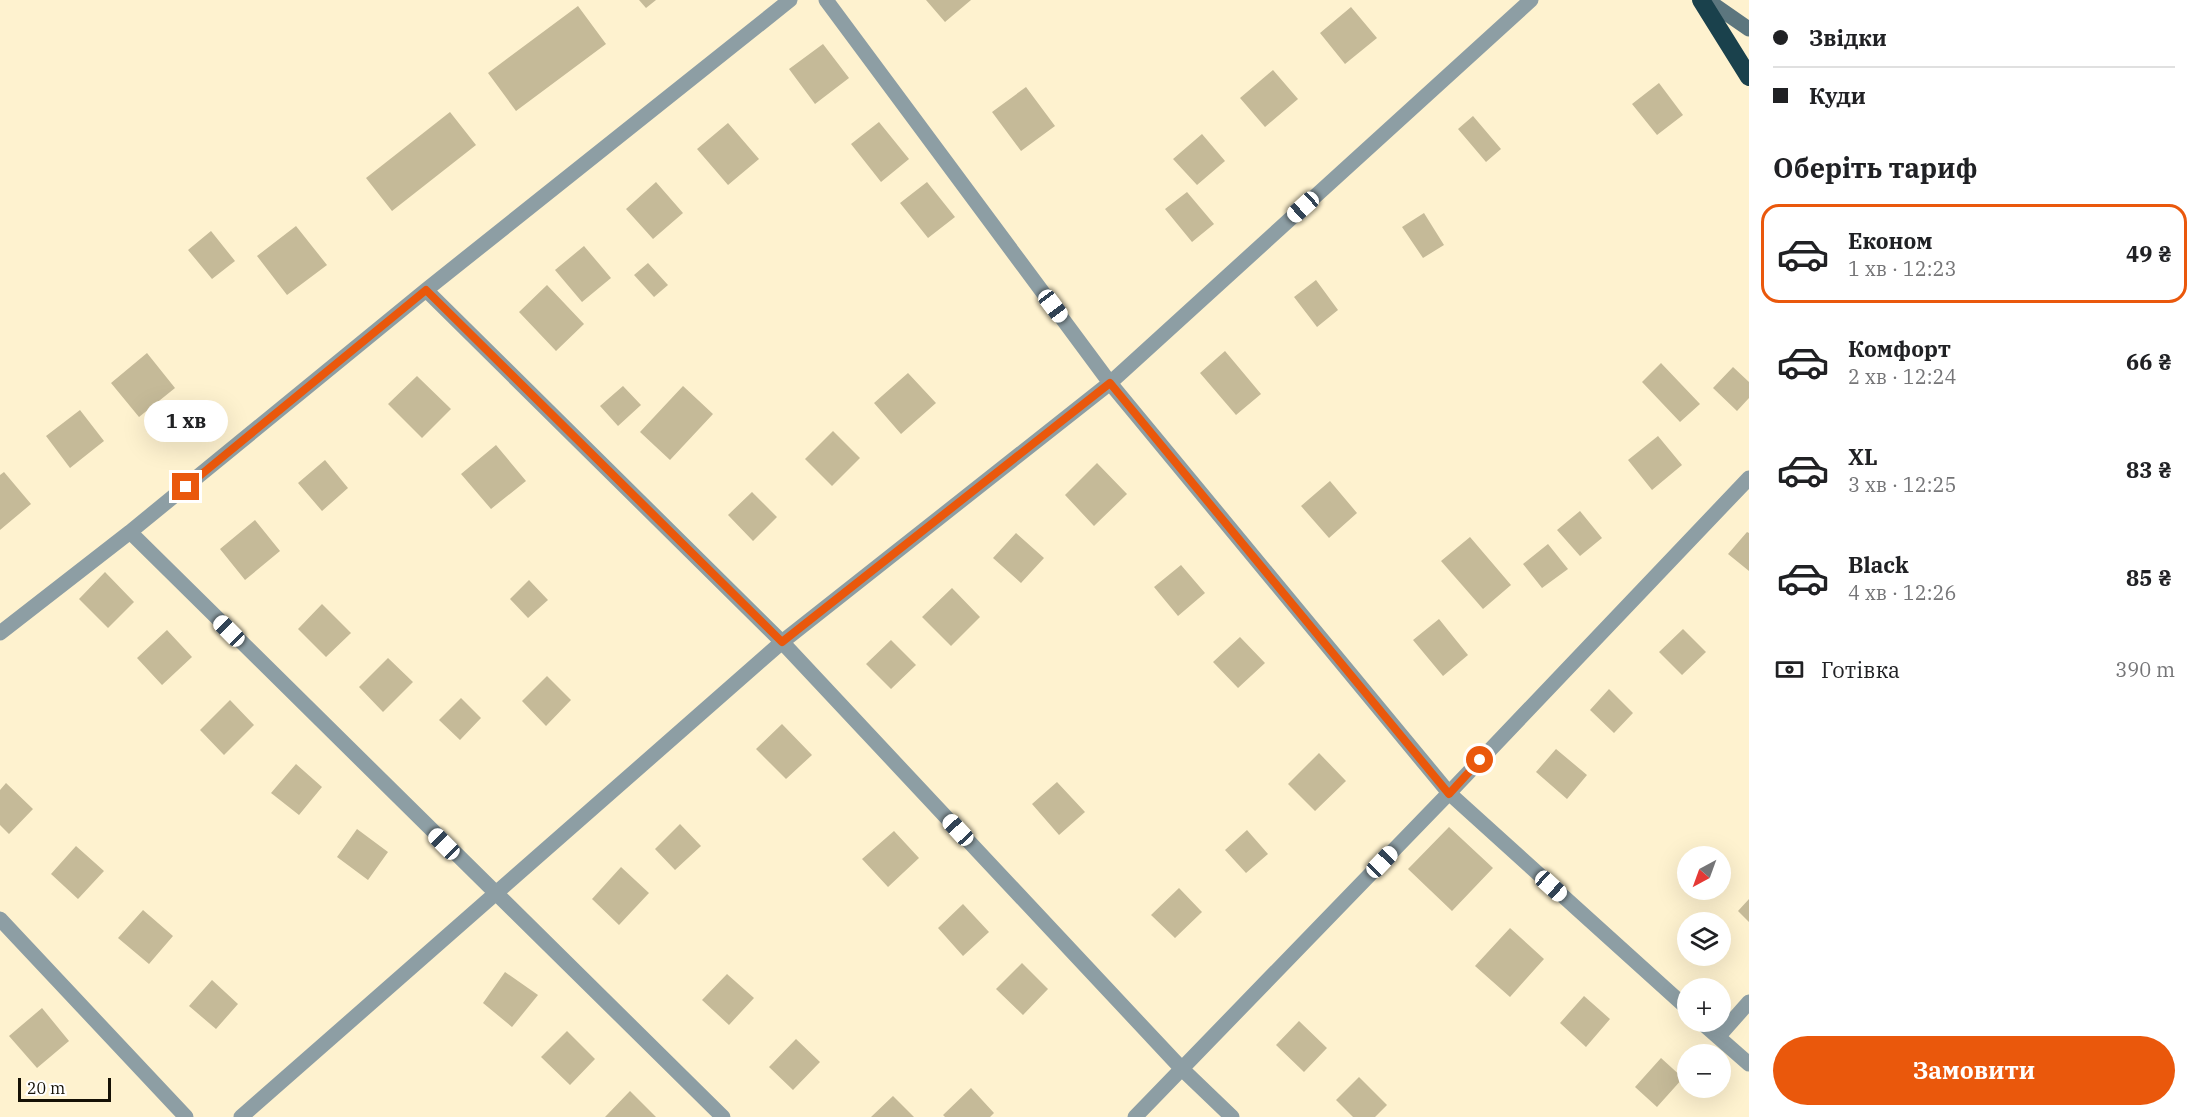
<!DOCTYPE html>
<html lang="uk">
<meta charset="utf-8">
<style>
body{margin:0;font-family:"IBM Plex Serif",serif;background:#f2f2f2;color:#202124;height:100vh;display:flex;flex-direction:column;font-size:22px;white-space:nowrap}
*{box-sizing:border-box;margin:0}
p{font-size:20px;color:#757577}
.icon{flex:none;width:33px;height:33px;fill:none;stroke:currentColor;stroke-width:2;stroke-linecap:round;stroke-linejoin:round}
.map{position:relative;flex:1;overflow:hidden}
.details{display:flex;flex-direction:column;background:#fff;width:450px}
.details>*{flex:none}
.guide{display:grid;align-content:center;height:132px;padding:0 24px;background:#fff}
.needle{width:39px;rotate:221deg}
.controls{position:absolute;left:1677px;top:846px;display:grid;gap:12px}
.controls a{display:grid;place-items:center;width:54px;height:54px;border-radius:50%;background:#fff;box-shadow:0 6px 24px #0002;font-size:30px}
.scale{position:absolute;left:18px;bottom:15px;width:93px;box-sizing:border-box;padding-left:6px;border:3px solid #151105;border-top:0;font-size:16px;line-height:21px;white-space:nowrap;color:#151105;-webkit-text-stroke:4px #fff;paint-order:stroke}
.end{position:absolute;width:27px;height:27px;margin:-14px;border:8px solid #ea580c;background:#fff;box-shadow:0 0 0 3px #fff}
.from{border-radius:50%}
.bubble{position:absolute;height:42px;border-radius:21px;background:#fff;box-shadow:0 6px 24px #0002;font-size:20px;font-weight:700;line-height:42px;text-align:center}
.car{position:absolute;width:18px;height:36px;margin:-18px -9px;border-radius:8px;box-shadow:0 0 4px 2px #0007;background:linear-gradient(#fff 24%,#345 0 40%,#fff 0 76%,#345 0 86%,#fff 0)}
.guide b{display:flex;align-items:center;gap:21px;height:57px;font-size:22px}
.guide b+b{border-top:2px solid #e0e0e0}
.guide i{width:15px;height:15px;background:#202124}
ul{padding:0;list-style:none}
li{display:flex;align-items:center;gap:18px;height:99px;margin:0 12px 9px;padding:0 12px;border:3px solid transparent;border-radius:18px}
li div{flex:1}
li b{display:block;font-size:22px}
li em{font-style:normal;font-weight:700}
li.current{border-color:#ea580c}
li>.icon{width:54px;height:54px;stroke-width:1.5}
h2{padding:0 24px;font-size:27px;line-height:72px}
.pay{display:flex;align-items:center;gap:15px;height:66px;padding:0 24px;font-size:22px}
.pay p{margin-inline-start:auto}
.button{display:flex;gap:12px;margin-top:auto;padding:12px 24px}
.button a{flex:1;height:69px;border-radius:36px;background:#ea580c;color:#fff;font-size:24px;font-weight:700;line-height:69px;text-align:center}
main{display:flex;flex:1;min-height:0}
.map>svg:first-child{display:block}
.building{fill:#c5ba98}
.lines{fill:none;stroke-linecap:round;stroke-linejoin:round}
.street{stroke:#8d9ea4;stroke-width:15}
.secondary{stroke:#5c767e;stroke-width:15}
.highway{stroke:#1a414c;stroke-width:18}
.route{stroke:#ea580c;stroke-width:8}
</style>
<main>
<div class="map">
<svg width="1749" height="1117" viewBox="0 0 1749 1117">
<rect width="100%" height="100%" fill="#fef2cf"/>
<!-- building -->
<path class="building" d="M639,0H656L646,8Z
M926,0H971L945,22Z
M578,6L606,44L516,111L488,73Z
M1351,7L1377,38L1345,64L1320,33Z
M823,44L849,78L815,104L789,69Z
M1273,70L1298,99L1265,127L1240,98Z
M1659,83L1683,115L1657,135L1632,104Z
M1026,87L1055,126L1021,151L992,112Z
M450,112L476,145L392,211L366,178Z
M1473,116L1501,149L1486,162L1458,129Z
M879,122L909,159L881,182L851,144Z
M728,123L759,159L728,185L697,149Z
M1202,134L1225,161L1197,185L1173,159Z
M656,182L683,213L653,239L626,209Z
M927,182L955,217L928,238L900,203Z
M1187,192L1214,224L1192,242L1165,209Z
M1424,213L1444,245L1423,258L1402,227Z
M296,226L327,265L287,295L257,256Z
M211,231L235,261L212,279L188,250Z
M584,246L611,278L582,302L555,270Z
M648,263L668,285L654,297L634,275Z
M1316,280L1338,310L1317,327L1294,297Z
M547,285L584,324L556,351L519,312Z
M1225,351L1261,394L1236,415L1200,373Z
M147,353L175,388L139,417L111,383Z
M1661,363L1700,404L1680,422L1642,382Z
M1733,367L1749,382V398L1737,411L1713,388Z
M908,373L936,403L901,434L874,403Z
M417,376L451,409L422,438L388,404Z
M623,386L641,405L618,426L600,406Z
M683,386L713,414L670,460L640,432Z
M80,410L104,441L70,468L46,436Z
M833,431L860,458L832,486L805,459Z
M1658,436L1682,465L1652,490L1628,460Z
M496,445L526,481L491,509L461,474Z
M325,460L348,488L322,511L298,483Z
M1097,463L1127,494L1094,526L1065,495Z
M4,472L31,504L0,530V475Z
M1330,481L1357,513L1329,538L1301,506Z
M752,492L777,517L753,541L728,515Z
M1580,511L1602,538L1580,556L1557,530Z
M255,520L280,551L245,580L220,549Z
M1747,532L1749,533V571L1728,554Z
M1016,533L1044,558L1021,583L993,558Z
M1470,537L1511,585L1483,609L1441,561Z
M1548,544L1568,569L1542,588L1523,564Z
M1181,565L1205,593L1178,616L1154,587Z
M105,572L134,602L108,628L79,599Z
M529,580L548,600L528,618L510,599Z
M952,588L980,617L951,646L922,617Z
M322,604L351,633L326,657L298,629Z
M1439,619L1468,655L1443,676L1413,640Z
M1683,629L1706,652L1682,675L1659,652Z
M167,630L192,657L162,685L137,658Z
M1240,637L1265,663L1238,688L1213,662Z
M891,640L916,665L891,689L866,664Z
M388,658L413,682L383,712L359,687Z
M547,676L571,700L546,726L522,701Z
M1609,689L1633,713L1614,733L1590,710Z
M461,698L481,718L460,740L439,720Z
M230,700L254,725L224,755L200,730Z
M782,724L812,755L786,779L756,749Z
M1556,749L1587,775L1567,799L1536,772Z
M1319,753L1346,781L1315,811L1288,784Z
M296,764L322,787L299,815L271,793Z
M1057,782L1085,812L1059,835L1032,804Z
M6,783L33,809L9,834L0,825V790Z
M680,824L701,846L675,870L655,849Z
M1449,827L1493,868L1452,911L1408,869Z
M357,829L388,852L368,880L337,857Z
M1247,830L1268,854L1246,873L1225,850Z
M894,831L919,858L888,887L862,859Z
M76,846L104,871L78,899L51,874Z
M621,867L649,893L619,925L592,899Z
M1179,888L1202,912L1175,938L1151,915Z
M1749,899V922L1738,911Z
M963,904L989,932L963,956L938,928Z
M143,910L173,936L149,964L118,938Z
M1510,928L1544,959L1510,997L1475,966Z
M1022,963L1048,989L1023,1015L996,989Z
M505,972L538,995L512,1027L483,1003Z
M727,974L754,998L729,1025L702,1000Z
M212,980L238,1004L216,1029L189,1006Z
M1584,996L1610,1019L1586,1047L1560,1023Z
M42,1008L69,1041L37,1068L9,1036Z
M1299,1021L1327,1048L1304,1072L1276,1045Z
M567,1031L595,1059L570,1085L541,1057Z
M796,1039L820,1062L793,1090L769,1067Z
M1661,1058L1683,1078L1657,1107L1635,1087Z
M1359,1077L1387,1105L1375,1117H1353L1336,1100Z
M971,1088L994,1113L990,1117H945L943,1115Z
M630,1091L656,1117H605Z
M893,1096L914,1117H871Z"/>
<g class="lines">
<!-- street -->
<path class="street" d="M826,0L1110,383L1449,793L1688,1009
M426,290L782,642L1182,1069L1232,1117
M130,532L723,1117
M0,633L130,532L426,290L790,0
M0,919L186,1117
M1701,1022L1749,1064
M1718,1037L1749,1002
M241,1117L782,642L1110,383L1531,0
M1135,1117L1449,793L1749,478"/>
<!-- secondary -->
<path class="secondary" d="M1707,0L1749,29"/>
<!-- highway -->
<path class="highway" d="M1701,0L1749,77"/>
</g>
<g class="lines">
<!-- route -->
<path class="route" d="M186,487L426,290L782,642L1110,383L1449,794L1480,760"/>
</g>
</svg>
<div class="controls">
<a><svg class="needle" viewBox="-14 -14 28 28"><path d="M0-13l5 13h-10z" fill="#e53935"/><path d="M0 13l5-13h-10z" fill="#757577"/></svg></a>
<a><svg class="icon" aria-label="layers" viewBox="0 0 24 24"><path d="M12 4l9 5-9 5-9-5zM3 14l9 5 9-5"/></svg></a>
<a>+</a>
<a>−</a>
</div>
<div class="scale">20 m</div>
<i class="end from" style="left:1480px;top:760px"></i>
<i class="end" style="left:186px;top:487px"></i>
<div class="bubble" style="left:144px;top:400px;width:84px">1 хв</div>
<i class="car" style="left:1303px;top:207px;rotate:228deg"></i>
<i class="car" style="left:1053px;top:306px;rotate:143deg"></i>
<i class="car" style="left:229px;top:631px;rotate:315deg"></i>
<i class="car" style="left:958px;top:830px;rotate:317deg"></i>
<i class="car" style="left:444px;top:844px;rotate:315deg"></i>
<i class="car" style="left:1382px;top:862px;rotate:44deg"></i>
<i class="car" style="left:1551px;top:886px;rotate:132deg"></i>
</div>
<section class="details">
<div class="guide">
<b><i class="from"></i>Звідки</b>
<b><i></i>Куди</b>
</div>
<h2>Оберіть тариф</h2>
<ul>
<li class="current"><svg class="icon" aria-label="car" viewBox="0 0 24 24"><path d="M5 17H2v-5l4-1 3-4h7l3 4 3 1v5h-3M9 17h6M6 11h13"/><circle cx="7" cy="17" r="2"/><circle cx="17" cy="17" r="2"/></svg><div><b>Економ</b><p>1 хв · 12:23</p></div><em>49 ₴</em></li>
<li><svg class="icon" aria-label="car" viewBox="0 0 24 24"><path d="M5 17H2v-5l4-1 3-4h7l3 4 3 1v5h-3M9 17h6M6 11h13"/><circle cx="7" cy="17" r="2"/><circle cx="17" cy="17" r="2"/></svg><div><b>Комфорт</b><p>2 хв · 12:24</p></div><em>66 ₴</em></li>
<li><svg class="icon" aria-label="car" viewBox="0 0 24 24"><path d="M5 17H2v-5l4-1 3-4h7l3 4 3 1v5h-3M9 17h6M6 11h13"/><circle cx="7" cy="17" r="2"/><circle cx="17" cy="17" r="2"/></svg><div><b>XL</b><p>3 хв · 12:25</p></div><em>83 ₴</em></li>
<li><svg class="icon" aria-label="car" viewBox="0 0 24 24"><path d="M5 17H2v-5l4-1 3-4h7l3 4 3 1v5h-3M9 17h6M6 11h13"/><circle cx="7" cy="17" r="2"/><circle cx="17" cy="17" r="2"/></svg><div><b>Black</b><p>4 хв · 12:26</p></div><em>85 ₴</em></li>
</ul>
<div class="pay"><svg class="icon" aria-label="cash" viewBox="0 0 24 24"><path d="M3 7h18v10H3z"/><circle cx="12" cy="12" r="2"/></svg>Готівка<p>390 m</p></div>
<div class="button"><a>Замовити</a></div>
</section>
</main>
